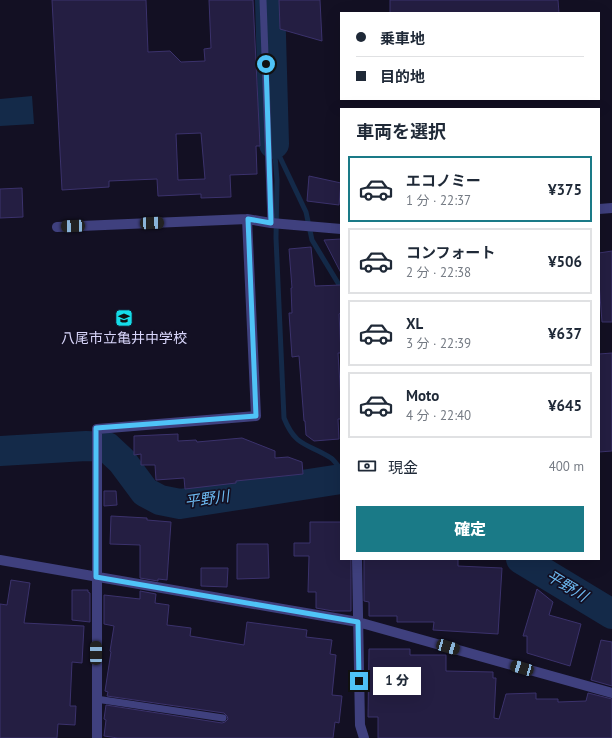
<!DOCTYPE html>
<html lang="ja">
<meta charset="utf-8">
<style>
body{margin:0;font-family:"PT Sans","Noto Sans JP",sans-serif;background:#f2f2f3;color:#1f2937;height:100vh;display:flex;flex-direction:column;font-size:15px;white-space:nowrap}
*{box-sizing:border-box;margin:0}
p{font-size:13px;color:#747a83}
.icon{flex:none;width:22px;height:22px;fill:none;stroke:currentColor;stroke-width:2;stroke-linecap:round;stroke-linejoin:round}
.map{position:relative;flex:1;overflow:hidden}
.drawer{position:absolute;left:340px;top:108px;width:260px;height:452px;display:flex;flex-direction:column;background:#fff;border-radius:0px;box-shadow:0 4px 16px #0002}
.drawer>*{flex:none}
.guide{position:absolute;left:340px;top:12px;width:260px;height:88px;border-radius:0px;box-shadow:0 4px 16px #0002;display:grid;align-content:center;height:88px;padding:0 16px;background:#fff}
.end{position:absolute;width:18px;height:18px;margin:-9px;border:5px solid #4fc3f7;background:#111;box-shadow:0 0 0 2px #111}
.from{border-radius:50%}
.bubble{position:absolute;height:28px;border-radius:0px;background:#fff;box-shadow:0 4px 16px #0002;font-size:13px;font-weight:800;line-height:28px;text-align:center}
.car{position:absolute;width:12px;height:24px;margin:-12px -6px;border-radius:5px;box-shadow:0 0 3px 1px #0007;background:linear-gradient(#222 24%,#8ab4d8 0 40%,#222 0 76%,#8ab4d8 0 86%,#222 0)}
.guide b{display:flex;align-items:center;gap:14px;height:38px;font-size:15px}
.guide b+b{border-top:1px solid #e0e1e3}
.guide i{width:10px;height:10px;background:#1f2937}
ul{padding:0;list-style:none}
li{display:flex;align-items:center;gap:12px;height:66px;margin:0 8px 6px;padding:0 8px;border:2px solid #e0e1e3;border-radius:0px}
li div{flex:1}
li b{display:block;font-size:15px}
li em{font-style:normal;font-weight:800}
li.selected{border-color:#1a7a87}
li>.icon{width:36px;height:36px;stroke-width:1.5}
h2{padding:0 16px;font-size:18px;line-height:48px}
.pay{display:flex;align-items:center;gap:10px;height:44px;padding:0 16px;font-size:15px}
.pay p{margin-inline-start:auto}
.button{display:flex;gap:8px;margin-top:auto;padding:8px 16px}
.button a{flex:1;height:46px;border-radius:0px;background:#1a7a87;color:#fff;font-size:16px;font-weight:800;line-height:46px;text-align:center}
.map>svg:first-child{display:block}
.water{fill:#142a49}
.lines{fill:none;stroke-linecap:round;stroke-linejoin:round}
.stream{stroke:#142a49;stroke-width:5}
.river{stroke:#142a49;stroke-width:30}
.building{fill:#241e42;stroke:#3b326c;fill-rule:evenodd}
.lane{stroke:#3f407e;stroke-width:7}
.street{stroke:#3f407e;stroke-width:10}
.route{stroke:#4fc3f7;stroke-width:5}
.labels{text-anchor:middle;stroke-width:3.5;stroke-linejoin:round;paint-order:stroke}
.poi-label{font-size:14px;fill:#d9d6fb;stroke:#131023}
.water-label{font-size:15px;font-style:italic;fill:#6dbaf2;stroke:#131023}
</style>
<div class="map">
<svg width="612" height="738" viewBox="0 0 612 738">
<rect width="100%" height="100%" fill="#131023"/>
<!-- water -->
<path class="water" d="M32,96L34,124L0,126V99Z"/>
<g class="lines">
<!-- stream -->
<path class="stream" d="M274,144L277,180L276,238L284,418C296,448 308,443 331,458C335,461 338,466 341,470
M276,149L306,212L312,240L341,288"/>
<!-- river -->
<path class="river" d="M270,0L274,144
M0,451L86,446L107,447L122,461L145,492L160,500L180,504L341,479
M521,559L612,614"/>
</g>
<!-- building -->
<path class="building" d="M52,0H146L148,52L170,51L181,62L205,61L204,49L211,48L209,0H253L260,146H256L257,174L230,175L231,197L201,198V194L158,196L157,179L109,181V187L62,190ZM201,133L205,179L178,180L176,134Z
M279,0H320L322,41L280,29Z
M390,0H558L559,13H390Z
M309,176L341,183L339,205L307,201Z
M22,188L23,217L0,218V189Z
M341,239V273L324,240Z
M311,247L315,286L341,285V313L339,314L341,353H338L341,400V419H338L339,439L314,441L306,435L305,421H304L299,356L292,357L289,313H292L291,288H292L289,249Z
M612,251V322H602L599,283V253Z
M612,353V451L599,452V354Z
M178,434V441L196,440L197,442L242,438L275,451V458L288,457L302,462L303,474L236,481V483L185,489L184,478L156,480L155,465H141V454L134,455V436Z
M104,491H116L117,505L104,506Z
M111,516L147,518V520L171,522L167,580L158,579V581L140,578V545L110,544Z
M310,522H341V559H351V611H333L316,608V592H308L309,556H294V543H310Z
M237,544H268L269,578L237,579Z
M364,559H458V566L502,568L498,634L433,630L434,622H397V616H369V602L364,601Z
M201,568H228L227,587L201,586Z
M11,580L30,583L24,623L84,626L82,663L72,662L70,706H76L75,725L58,724L57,738H0V604L7,605Z
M537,589L553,602L549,615L581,624L570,666L527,653V636H523Z
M72,590H88V592L90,593V622L72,620Z
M140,591L156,594L155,603L169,605L167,625L191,628L190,636L244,645L247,622L307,630L306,637L332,640L330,654L336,655L332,695L342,696L339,723L335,722L333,738H118L104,736L106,720L104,719L106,705L222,723L225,722L228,719L227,716L224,713L107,696L108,692L105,691L111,652L110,651L114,626L104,624V595L140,599Z
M601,640L612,642V686L591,680Z
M369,649H410V655H446V671L493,672V678H496L494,718L499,719L506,694L536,693V699H558V702L586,701L588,693L612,699V738H378V717H368Z"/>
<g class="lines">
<!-- lane -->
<path class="lane" d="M263,0L271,223
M96,699L223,718"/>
<!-- street -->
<path class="street" d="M599,209L612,208
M57,227L247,219L271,223L341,229
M357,559L360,725L364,738
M0,560L358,622L612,693
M97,738V429L256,416L247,219"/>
</g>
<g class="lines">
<!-- route -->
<path class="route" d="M266,64L271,223L248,219L256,416L96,428V577L358,622L359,681"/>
</g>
<!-- icons -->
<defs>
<symbol id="school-square" viewBox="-11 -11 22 22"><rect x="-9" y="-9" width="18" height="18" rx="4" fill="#15dce9" stroke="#131023"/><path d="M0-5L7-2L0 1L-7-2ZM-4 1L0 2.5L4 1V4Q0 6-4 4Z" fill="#111"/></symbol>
</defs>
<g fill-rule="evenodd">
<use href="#school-square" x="114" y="308" width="20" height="20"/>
</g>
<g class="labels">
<!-- poi labels -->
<g class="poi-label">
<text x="124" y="343">八尾市立亀井中学校</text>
</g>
<!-- water labels -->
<g class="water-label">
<text transform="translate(207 499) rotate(-8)" y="5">平野川</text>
<text transform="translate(567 586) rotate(31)" y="5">平野川</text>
</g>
</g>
</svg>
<i class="end from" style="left:266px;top:64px"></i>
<i class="end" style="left:359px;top:681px"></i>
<div class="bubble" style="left:373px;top:667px;width:48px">1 分</div>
<i class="car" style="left:152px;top:223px;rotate:88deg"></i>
<i class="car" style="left:73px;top:226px;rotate:268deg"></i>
<i class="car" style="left:448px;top:647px;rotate:106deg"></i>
<i class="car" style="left:96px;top:653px;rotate:0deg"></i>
<i class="car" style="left:522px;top:668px;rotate:286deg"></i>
<div class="guide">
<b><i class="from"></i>乗車地</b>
<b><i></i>目的地</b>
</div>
<section class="drawer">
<h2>車両を選択</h2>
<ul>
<li class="selected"><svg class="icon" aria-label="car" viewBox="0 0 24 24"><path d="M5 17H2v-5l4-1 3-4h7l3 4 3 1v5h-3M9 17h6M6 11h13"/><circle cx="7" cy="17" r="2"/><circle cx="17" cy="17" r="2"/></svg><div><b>エコノミー</b><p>1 分 · 22:37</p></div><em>¥375</em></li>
<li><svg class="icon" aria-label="car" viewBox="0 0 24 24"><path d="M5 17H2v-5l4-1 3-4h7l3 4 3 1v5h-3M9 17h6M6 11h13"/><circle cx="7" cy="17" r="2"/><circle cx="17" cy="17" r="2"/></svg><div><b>コンフォート</b><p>2 分 · 22:38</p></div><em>¥506</em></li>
<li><svg class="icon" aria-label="car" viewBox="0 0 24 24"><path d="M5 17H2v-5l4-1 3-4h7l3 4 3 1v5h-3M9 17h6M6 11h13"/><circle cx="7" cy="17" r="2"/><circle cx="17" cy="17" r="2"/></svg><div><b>XL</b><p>3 分 · 22:39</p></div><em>¥637</em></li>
<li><svg class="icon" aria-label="car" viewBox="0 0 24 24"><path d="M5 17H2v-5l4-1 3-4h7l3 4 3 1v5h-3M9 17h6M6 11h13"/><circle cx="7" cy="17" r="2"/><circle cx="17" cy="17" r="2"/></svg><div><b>Moto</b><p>4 分 · 22:40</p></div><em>¥645</em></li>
</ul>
<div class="pay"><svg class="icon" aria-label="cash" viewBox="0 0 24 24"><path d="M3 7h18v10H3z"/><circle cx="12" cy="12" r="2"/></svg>現金<p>400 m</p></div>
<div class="button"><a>確定</a></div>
</section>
</div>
